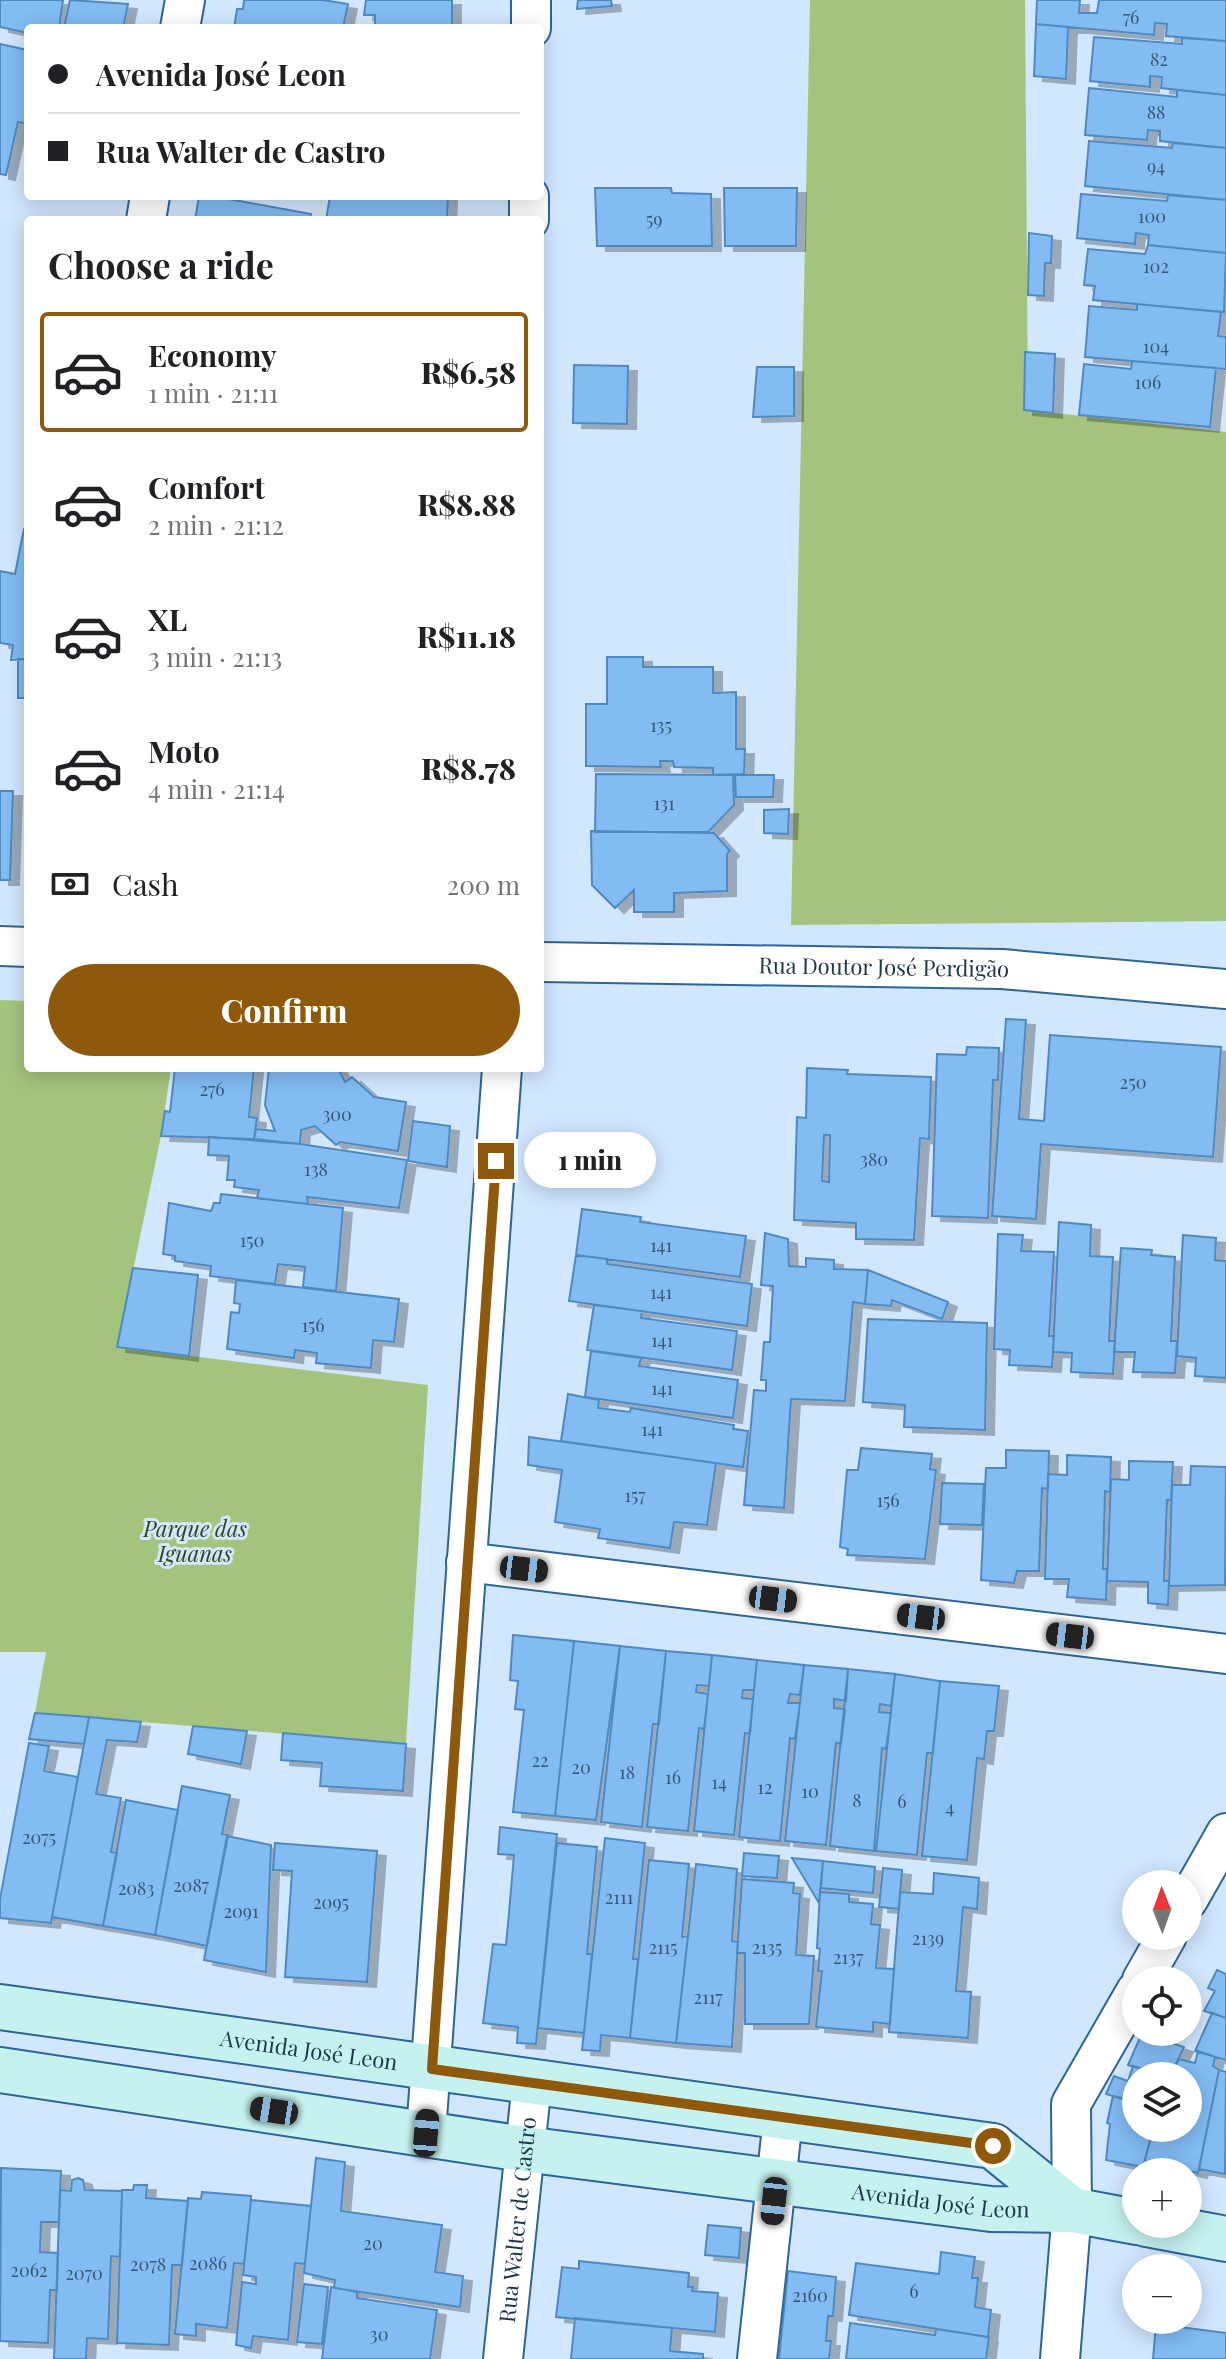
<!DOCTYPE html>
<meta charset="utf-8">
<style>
body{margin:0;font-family:"Playfair Display",serif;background:#f2f2f2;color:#202124;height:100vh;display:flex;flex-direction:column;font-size:30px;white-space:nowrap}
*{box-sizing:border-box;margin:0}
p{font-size:26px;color:#757577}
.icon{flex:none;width:44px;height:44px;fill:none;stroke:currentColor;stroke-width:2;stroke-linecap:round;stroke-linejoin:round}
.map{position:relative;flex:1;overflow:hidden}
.drawer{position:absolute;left:24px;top:216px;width:520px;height:856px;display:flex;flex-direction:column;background:#fff;border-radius:8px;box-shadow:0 4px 20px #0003}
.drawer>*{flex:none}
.top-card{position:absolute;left:24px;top:24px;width:520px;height:176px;border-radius:8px;box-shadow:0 4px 20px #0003;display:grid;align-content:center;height:176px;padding:0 24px;background:#fff}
.needle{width:52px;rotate:359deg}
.fabs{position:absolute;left:1122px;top:1870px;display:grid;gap:16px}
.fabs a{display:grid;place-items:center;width:80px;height:80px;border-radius:50%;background:#fff;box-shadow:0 4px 20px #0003;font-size:40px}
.end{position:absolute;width:36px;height:36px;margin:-18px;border:10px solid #8e590b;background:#fff;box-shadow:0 0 0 4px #fff}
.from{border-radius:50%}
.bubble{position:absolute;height:56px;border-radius:28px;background:#fff;box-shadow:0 4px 20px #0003;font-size:26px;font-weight:800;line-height:56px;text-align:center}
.car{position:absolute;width:24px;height:48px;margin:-24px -12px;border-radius:10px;box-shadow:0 0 6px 2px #0007;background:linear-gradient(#222 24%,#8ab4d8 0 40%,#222 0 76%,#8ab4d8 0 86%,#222 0)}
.top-card b{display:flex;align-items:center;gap:28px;height:76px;font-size:30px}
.top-card b+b{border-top:2px solid #e0e0e0}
.top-card i{width:20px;height:20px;background:#202124}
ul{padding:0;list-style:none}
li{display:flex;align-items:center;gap:24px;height:120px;margin:0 16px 12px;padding:0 8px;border:4px solid transparent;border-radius:8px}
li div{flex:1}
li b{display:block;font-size:30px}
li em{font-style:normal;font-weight:800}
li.current{border-color:#8e590b}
li>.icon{width:72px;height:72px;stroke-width:1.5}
h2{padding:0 24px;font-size:36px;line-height:96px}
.pay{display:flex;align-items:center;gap:20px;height:88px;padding:0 24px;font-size:30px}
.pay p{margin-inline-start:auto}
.action{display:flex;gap:16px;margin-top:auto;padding:16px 24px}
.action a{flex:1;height:92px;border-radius:48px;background:#8e590b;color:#fff;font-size:32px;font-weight:800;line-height:92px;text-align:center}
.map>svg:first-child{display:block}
.green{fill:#a4c47d}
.building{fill:#82bcf3;stroke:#5189be;stroke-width:2;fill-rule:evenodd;filter:url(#shadow)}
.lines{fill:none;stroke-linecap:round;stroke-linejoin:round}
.minor-casing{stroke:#2d6597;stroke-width:42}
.secondary-casing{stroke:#2d6597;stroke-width:48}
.minor{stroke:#fff;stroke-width:38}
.secondary{stroke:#c5f2ef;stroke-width:44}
.route{stroke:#8e590b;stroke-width:10}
.labels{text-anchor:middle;stroke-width:6;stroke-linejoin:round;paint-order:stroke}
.number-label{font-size:18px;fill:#385876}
.street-label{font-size:22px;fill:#1f374d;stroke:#d0e7fe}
.park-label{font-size:22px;font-style:italic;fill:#324615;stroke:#d0e7fe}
</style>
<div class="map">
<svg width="1226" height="2359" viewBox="0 0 1226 2359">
<defs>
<filter id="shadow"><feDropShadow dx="9" dy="5" stdDeviation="0" flood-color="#0004"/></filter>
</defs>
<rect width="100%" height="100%" fill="#d0e7fe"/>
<!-- green -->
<path class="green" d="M810,0H1025L1028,410L1226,432V921L791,925Z
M0,1000L28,1001V1068H171L161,1136L117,1347L428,1385L406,1744L35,1713L46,1652H0Z"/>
<!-- building -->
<path class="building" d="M0,0H63L59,28H28V33L0,27Z
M70,0L128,4L123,28H64Z
M244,0H323L348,4L343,28H234L237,9H243Z
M366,0H452V28H375V15H364Z
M578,0H611L612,6L577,9Z
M1037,0H1080L1079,13H1097L1099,0H1226V41L1166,36L1167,24L1155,23L1154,35L1036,24Z
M1036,24L1068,27L1066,79L1034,76Z
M1094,37L1182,44V38L1226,41V95L1161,88L1162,77L1150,76V87L1090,81Z
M0,44L28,50V124L18,122L6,175L0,174Z
M1089,88L1177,97V90L1226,95V148L1160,141V131L1148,130L1147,140L1085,135Z
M1089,141L1172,148L1173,143L1226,148V200L1085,186Z
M595,188H671L672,193L711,194L712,246H597Z
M724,188H797L796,246H725Z
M1081,194L1167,201L1168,195L1226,200V253L1148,245L1149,235L1136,233L1135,244L1077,238Z
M199,196H212L311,214L310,220H195Z
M330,196H448L447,220H326Z
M1029,233L1052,236L1051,263H1045L1044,296L1028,295Z
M1148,245L1226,253L1224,312L1093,300L1095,286L1084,285L1088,249L1145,254Z
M1137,304L1221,312L1218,336L1226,337V369L1085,357L1089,306L1137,310Z
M1025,352L1055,354L1053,413L1024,410Z
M1132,361L1216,368L1210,427L1079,415L1084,364L1131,369Z
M574,365L628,366L627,424L573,423Z
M757,367H794V416L753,417Z
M24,529L28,530V659L11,660L13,645L0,643V571L15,574Z
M607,657H643V667H713V693L736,692V749H745L744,774L713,775V768L674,767L673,761H660L661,767L586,766V704H607Z
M18,659H28V698H18Z
M596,774L733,775L734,805L708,832H595Z
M735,775H774L773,797H736Z
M0,791H13L10,880H0Z
M789,809L788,834L764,833V810Z
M591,831L714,833L730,851L727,854V891L674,893V912H634V890L615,908L592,885Z
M1006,1019L1026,1020L1019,1119L1044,1121L1050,1035L1221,1047L1213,1157L1041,1144L1036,1219L992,1216Z
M967,1047L999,1048L998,1080H993L988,1218L932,1216L937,1054L966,1055Z
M175,1068H254L249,1117L257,1118L254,1139L161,1136L165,1111L170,1112Z
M269,1068H338L345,1082L352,1077L374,1097L406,1102L398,1151L340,1142L336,1145L315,1126L301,1130L300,1144L254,1139L256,1129L275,1131L265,1105Z
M807,1068L848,1070L847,1074L931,1077L929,1139L920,1138L914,1240L856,1239V1223L794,1220L797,1117L806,1118ZM824,1135H830L829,1182L822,1181Z
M413,1121L450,1126L447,1167L408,1161Z
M209,1137L300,1144L407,1160L399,1208L307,1197L308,1204L257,1198L259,1190L234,1187L235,1180H227L229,1156L208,1155Z
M221,1194L343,1208L336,1291L303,1287L305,1267L278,1264L275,1284L267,1283L210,1276L211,1266L175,1261V1256L163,1254L169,1203L211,1211L214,1203H220Z
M582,1209L641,1217L640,1222L746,1236L740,1277L576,1255Z
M1059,1222L1091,1225L1090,1256L1113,1257L1109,1341H1115L1113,1374L1071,1372L1072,1353L1053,1352Z
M765,1233L788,1239L789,1266L806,1267V1258L834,1260V1269L868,1270L865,1304L853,1302L845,1401L791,1399L784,1508L744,1505L754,1390L766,1391V1380H761L764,1342H770L773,1286L761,1285Z
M998,1234L1023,1235L1021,1251L1054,1252L1049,1336H1054L1052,1367L1009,1365L1010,1350L994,1349Z
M1183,1235L1216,1238L1215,1260L1226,1261V1378L1195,1376L1196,1358L1177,1356Z
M1121,1248L1152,1250L1151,1255L1175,1257L1171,1341H1177L1175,1373L1133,1372L1135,1352H1114Z
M576,1255L607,1259V1264L752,1284L747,1326L569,1301Z
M133,1268L198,1275L189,1356L117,1347Z
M868,1270L948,1302L942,1319L892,1300L891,1306L865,1304Z
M236,1280L399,1299L394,1342L373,1340L371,1368L316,1363L317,1353L295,1350L294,1358L227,1349L231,1312L239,1313L240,1304L234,1303Z
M594,1305L642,1311L641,1318L737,1331L732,1370L587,1350Z
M868,1319L987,1323L985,1430L904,1427L905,1405L863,1402Z
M591,1351L641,1358L639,1366L738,1380L733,1418L585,1397Z
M568,1394L599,1400L598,1408L630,1412L631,1408L734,1425L733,1429L748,1431L743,1467L561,1441Z
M529,1437L716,1463L707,1525L674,1522L670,1548L598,1538L600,1529L555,1522L562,1470L528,1465Z
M861,1448L932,1454L930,1469L936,1470L925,1559L847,1555L848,1549L840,1547L847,1470H858Z
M1006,1450L1049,1451L1048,1489L1042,1488L1039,1571H1017L1014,1583L981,1580L986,1468H1006Z
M1067,1455L1111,1457L1110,1492L1105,1491L1103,1569H1107L1106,1600L1067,1597L1069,1579H1045L1048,1474L1067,1475Z
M1129,1461L1173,1462L1171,1500H1167L1164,1581H1169L1168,1605L1148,1603V1582L1107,1581L1111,1479L1129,1480Z
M1191,1466L1226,1467L1225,1585L1169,1586L1172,1485H1190Z
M942,1483L984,1484L982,1525L940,1524Z
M513,1635L574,1641L555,1816L513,1812L524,1710L515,1709L518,1681L510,1680Z
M574,1641L620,1646L596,1820L555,1816Z
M620,1646L666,1651L659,1724H653L642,1827L601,1822Z
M666,1651L712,1655L709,1686L697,1685L696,1692L708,1694L704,1729L699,1728L688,1831L647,1827Z
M712,1655L757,1660L754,1690H743L742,1698L753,1699L750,1734L745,1733L734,1835L694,1831Z
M757,1660L804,1665L800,1695L790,1694L788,1703H800L795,1739L790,1738L780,1841L739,1837Z
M804,1665L848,1669L846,1701L834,1699V1708L845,1709L841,1744L836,1743L826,1845L785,1841Z
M848,1669L895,1674L891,1706L880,1704L879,1712L891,1713L886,1749L882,1748L874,1851L830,1846Z
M895,1674L940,1681L933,1753H927L917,1855L876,1851Z
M940,1681L999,1686L994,1731H987L984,1759L977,1758L967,1860L922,1856Z
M35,1713L89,1717L84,1744L29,1739Z
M89,1717L141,1722L137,1742L107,1740L96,1794L121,1798L111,1852L117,1853L103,1926L52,1917Z
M193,1726L247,1731L241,1764L188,1754Z
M283,1733L406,1744L403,1791L320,1786L322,1763L281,1760Z
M29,1743L49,1746L44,1771L78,1777L51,1923L0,1918V1899Z
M182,1786L230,1795L222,1834L228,1835L207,1946L155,1935Z
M126,1800L178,1810L155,1935L103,1926Z
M500,1827L557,1834L536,2044L517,2043L518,2027L483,2023L493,1944L506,1945L509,1913L514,1855L498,1854Z
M227,1836L271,1845L266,1972L204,1960Z
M605,1838L645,1843L633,1959H638L630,2038L601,2035L600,2051L582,2050Z
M275,1843L377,1851L367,1982L285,1977L292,1871L273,1870Z
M557,1843L597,1847L587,1954H592L584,2033L538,2028Z
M744,1853L779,1856L777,1878L742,1876Z
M792,1858L823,1861L819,1903Z
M649,1860L689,1864L682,1937L688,1936L676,2043L630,2038Z
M823,1861L875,1867L873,1893L821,1888Z
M696,1864L737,1869L732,1941L738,1942L732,2047L676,2043Z
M883,1868L902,1870L899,1909L879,1907Z
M934,1873L979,1878L977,1909L963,1907L956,1991L971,1992L968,2038L889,2032L900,1892L933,1894Z
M742,1879L794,1883L793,1893L800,1894L796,1955L814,1956L809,2024H745V1953H737Z
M820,1892L849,1894V1902L873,1904L871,1924L880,1925L876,1968L894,1969L890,2024L873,2022V2032L816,2027L822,1971H818L820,1949L817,1948Z
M1217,1970L1226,1974V2018L1204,2011L1215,1991L1208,1988Z
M1212,2013L1226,2018V2060L1195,2051Z
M1142,2033L1184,2047L1170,2076L1128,2065Z
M1198,2051L1215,2057L1213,2066L1219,2070L1198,2173L1145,2161L1153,2128H1188V2076H1170L1179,2059L1195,2063Z
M1133,2066L1162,2076H1136V2101L1122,2099Z
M1219,2070L1226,2072L1225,2174L1199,2169Z
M1114,2076L1128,2081L1122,2099L1106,2094Z
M1113,2096L1136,2101V2128H1153L1143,2167L1106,2160L1110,2124L1107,2123Z
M316,2158L345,2162L341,2211L442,2225L435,2272L463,2276L460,2307L334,2288L335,2280L304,2273Z
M1,2168L61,2171L59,2222H41L40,2252L58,2253L57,2290H50L48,2343L0,2341Z
M78,2178L83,2180L85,2190L122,2191L120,2257L111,2256L108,2339L87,2338L86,2359H54L60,2190L71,2191L72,2180Z
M134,2185H147L146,2198L188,2201L182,2265H172L169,2345L117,2343L122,2190H133Z
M202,2192L251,2196V2200L244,2264L234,2263L227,2328L196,2324V2336L175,2334L188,2198L201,2199Z
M251,2200L311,2206L305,2264L295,2263L288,2340L253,2336L251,2348L236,2345L242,2282L256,2284V2277L243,2275Z
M708,2225L741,2228L739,2258L705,2255Z
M941,2252L975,2257L972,2278H978L975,2307L991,2310L988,2337L849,2315L856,2263L939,2274Z
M579,2261L689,2273L688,2287H693L692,2291L718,2293L715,2332L556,2317L562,2267L579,2269Z
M788,2271L836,2277L833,2316H828L826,2341H831L829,2359H779Z
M304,2284L328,2287L322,2344L297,2342Z
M331,2287L357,2292V2298L437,2310L430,2359H322Z
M575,2318L672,2328L670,2351L703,2354V2359H571Z
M850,2323L935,2335L936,2329L989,2337L986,2359H846Z
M1156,2324L1226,2333V2359H1153Z"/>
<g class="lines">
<defs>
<g id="minor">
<path d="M180,28L185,0"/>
<path d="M531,28V0"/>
<path d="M146,220L150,196"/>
<path d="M529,220V196"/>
<path d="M0,946L28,947"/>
<path id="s1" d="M540,962L1002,969L1226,989"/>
<path d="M466,1562L1226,1654"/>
<path d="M1188,1900L1226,1833"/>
<path d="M1142,1980L1167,1936"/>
<path d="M426,2133L502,1068"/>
<path id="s2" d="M503,2359L532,2082"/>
<path d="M757,2359L783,2118"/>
<path d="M1060,2359L1072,2210L1071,2104L1136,1991"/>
</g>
<g id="secondary">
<path id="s3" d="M0,2007L993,2146L1072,2210"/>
<path id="s4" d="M0,2070L524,2149L991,2209L1072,2210L1136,2222"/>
<path d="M1146,2224L1226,2239"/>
</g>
</defs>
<!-- minor casing -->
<use href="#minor" class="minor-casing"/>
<!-- secondary casing -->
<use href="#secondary" class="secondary-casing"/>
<!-- minor -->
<use href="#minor" class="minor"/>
<!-- secondary -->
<use href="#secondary" class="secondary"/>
</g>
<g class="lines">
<!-- route -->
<path class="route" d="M496,1161L432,2069L993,2146"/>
</g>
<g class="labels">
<!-- number labels -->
<g class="number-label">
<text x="1131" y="24">76</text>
<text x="1159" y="66">82</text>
<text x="1156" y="119">88</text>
<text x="1156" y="173">94</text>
<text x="1152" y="223">100</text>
<text x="654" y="226">59</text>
<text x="1156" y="273">102</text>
<text x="1156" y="353">104</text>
<text x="1148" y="389">106</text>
<text x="661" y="732">135</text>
<text x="664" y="810">131</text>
<text x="1133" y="1089">250</text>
<text x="212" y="1096">276</text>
<text x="337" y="1121">300</text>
<text x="874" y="1166">380</text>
<text x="316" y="1176">138</text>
<text x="252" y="1247">150</text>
<text x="661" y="1252">141</text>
<text x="661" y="1299">141</text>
<text x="313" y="1332">156</text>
<text x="662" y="1347">141</text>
<text x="662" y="1395">141</text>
<text x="652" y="1436">141</text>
<text x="635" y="1502">157</text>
<text x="888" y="1507">156</text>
<text x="540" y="1767">22</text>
<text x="581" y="1774">20</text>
<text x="627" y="1779">18</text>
<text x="673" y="1784">16</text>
<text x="719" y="1789">14</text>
<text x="765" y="1794">12</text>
<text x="810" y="1798">10</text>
<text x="857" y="1807">8</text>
<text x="902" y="1808">6</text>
<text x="950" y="1814">4</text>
<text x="39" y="1844">2075</text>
<text x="191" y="1892">2087</text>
<text x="136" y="1895">2083</text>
<text x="619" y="1904">2111</text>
<text x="331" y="1909">2095</text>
<text x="241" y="1918">2091</text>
<text x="928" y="1945">2139</text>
<text x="663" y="1954">2115</text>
<text x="767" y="1954">2135</text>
<text x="848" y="1964">2137</text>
<text x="708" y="2004">2117</text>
<text x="373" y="2250">20</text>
<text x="208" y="2270">2086</text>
<text x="148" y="2271">2078</text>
<text x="29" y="2277">2062</text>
<text x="84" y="2280">2070</text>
<text x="914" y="2298">6</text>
<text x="810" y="2302">2160</text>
<text x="379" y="2341">30</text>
</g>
<!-- street labels -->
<g class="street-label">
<text dy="8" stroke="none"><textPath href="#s1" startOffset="344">Rua Doutor José Perdigão</textPath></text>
<text dy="8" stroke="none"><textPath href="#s3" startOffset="312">Avenida José Leon</textPath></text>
<text dy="8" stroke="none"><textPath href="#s4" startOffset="950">Avenida José Leon</textPath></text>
<text dy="8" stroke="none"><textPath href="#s2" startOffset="140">Rua Walter de Castro</textPath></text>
</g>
<!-- park labels -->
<g class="park-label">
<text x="195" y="1537">Parque das<tspan x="195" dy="25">Iguanas</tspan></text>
</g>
</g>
</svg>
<div class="fabs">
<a><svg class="needle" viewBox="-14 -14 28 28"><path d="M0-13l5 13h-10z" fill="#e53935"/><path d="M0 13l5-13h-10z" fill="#757577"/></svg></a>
<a><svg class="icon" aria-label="locate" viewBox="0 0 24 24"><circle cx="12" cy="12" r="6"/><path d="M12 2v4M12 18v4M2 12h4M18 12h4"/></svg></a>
<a><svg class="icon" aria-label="layers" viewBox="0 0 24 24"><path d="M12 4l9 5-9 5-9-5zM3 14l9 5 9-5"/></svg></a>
<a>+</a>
<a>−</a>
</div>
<i class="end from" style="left:993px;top:2146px"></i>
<i class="end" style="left:496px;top:1161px"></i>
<div class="bubble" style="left:524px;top:1132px;width:132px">1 min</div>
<i class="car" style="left:524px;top:1569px;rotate:97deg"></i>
<i class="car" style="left:773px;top:1599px;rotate:97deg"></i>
<i class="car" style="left:921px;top:1617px;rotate:277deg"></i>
<i class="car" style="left:1070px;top:1636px;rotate:277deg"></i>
<i class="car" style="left:274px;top:2111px;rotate:279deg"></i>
<i class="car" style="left:426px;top:2133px;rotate:5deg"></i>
<i class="car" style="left:774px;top:2201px;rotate:186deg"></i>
<div class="top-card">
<b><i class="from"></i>Avenida José Leon</b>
<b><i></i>Rua Walter de Castro</b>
</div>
<section class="drawer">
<h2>Choose a ride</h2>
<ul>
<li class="current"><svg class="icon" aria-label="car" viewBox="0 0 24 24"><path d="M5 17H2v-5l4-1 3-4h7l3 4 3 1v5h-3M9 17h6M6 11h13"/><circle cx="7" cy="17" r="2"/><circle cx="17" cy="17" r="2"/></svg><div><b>Economy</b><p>1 min · 21:11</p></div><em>R$6.58</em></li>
<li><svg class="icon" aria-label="car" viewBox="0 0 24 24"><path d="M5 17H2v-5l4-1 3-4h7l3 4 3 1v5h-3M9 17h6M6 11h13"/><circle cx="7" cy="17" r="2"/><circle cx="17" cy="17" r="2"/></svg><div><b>Comfort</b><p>2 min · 21:12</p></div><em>R$8.88</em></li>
<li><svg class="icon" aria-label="car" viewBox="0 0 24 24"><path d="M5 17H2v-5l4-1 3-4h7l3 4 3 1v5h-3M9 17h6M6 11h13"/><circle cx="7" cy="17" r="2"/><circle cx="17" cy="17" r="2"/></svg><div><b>XL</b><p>3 min · 21:13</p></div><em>R$11.18</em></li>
<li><svg class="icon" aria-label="car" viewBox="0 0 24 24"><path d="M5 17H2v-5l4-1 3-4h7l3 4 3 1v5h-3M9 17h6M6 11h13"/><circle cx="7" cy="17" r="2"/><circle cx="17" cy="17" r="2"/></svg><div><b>Moto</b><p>4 min · 21:14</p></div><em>R$8.78</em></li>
</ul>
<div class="pay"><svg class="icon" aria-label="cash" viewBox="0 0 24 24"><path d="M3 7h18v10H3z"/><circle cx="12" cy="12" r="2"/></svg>Cash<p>200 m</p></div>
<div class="action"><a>Confirm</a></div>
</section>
</div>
